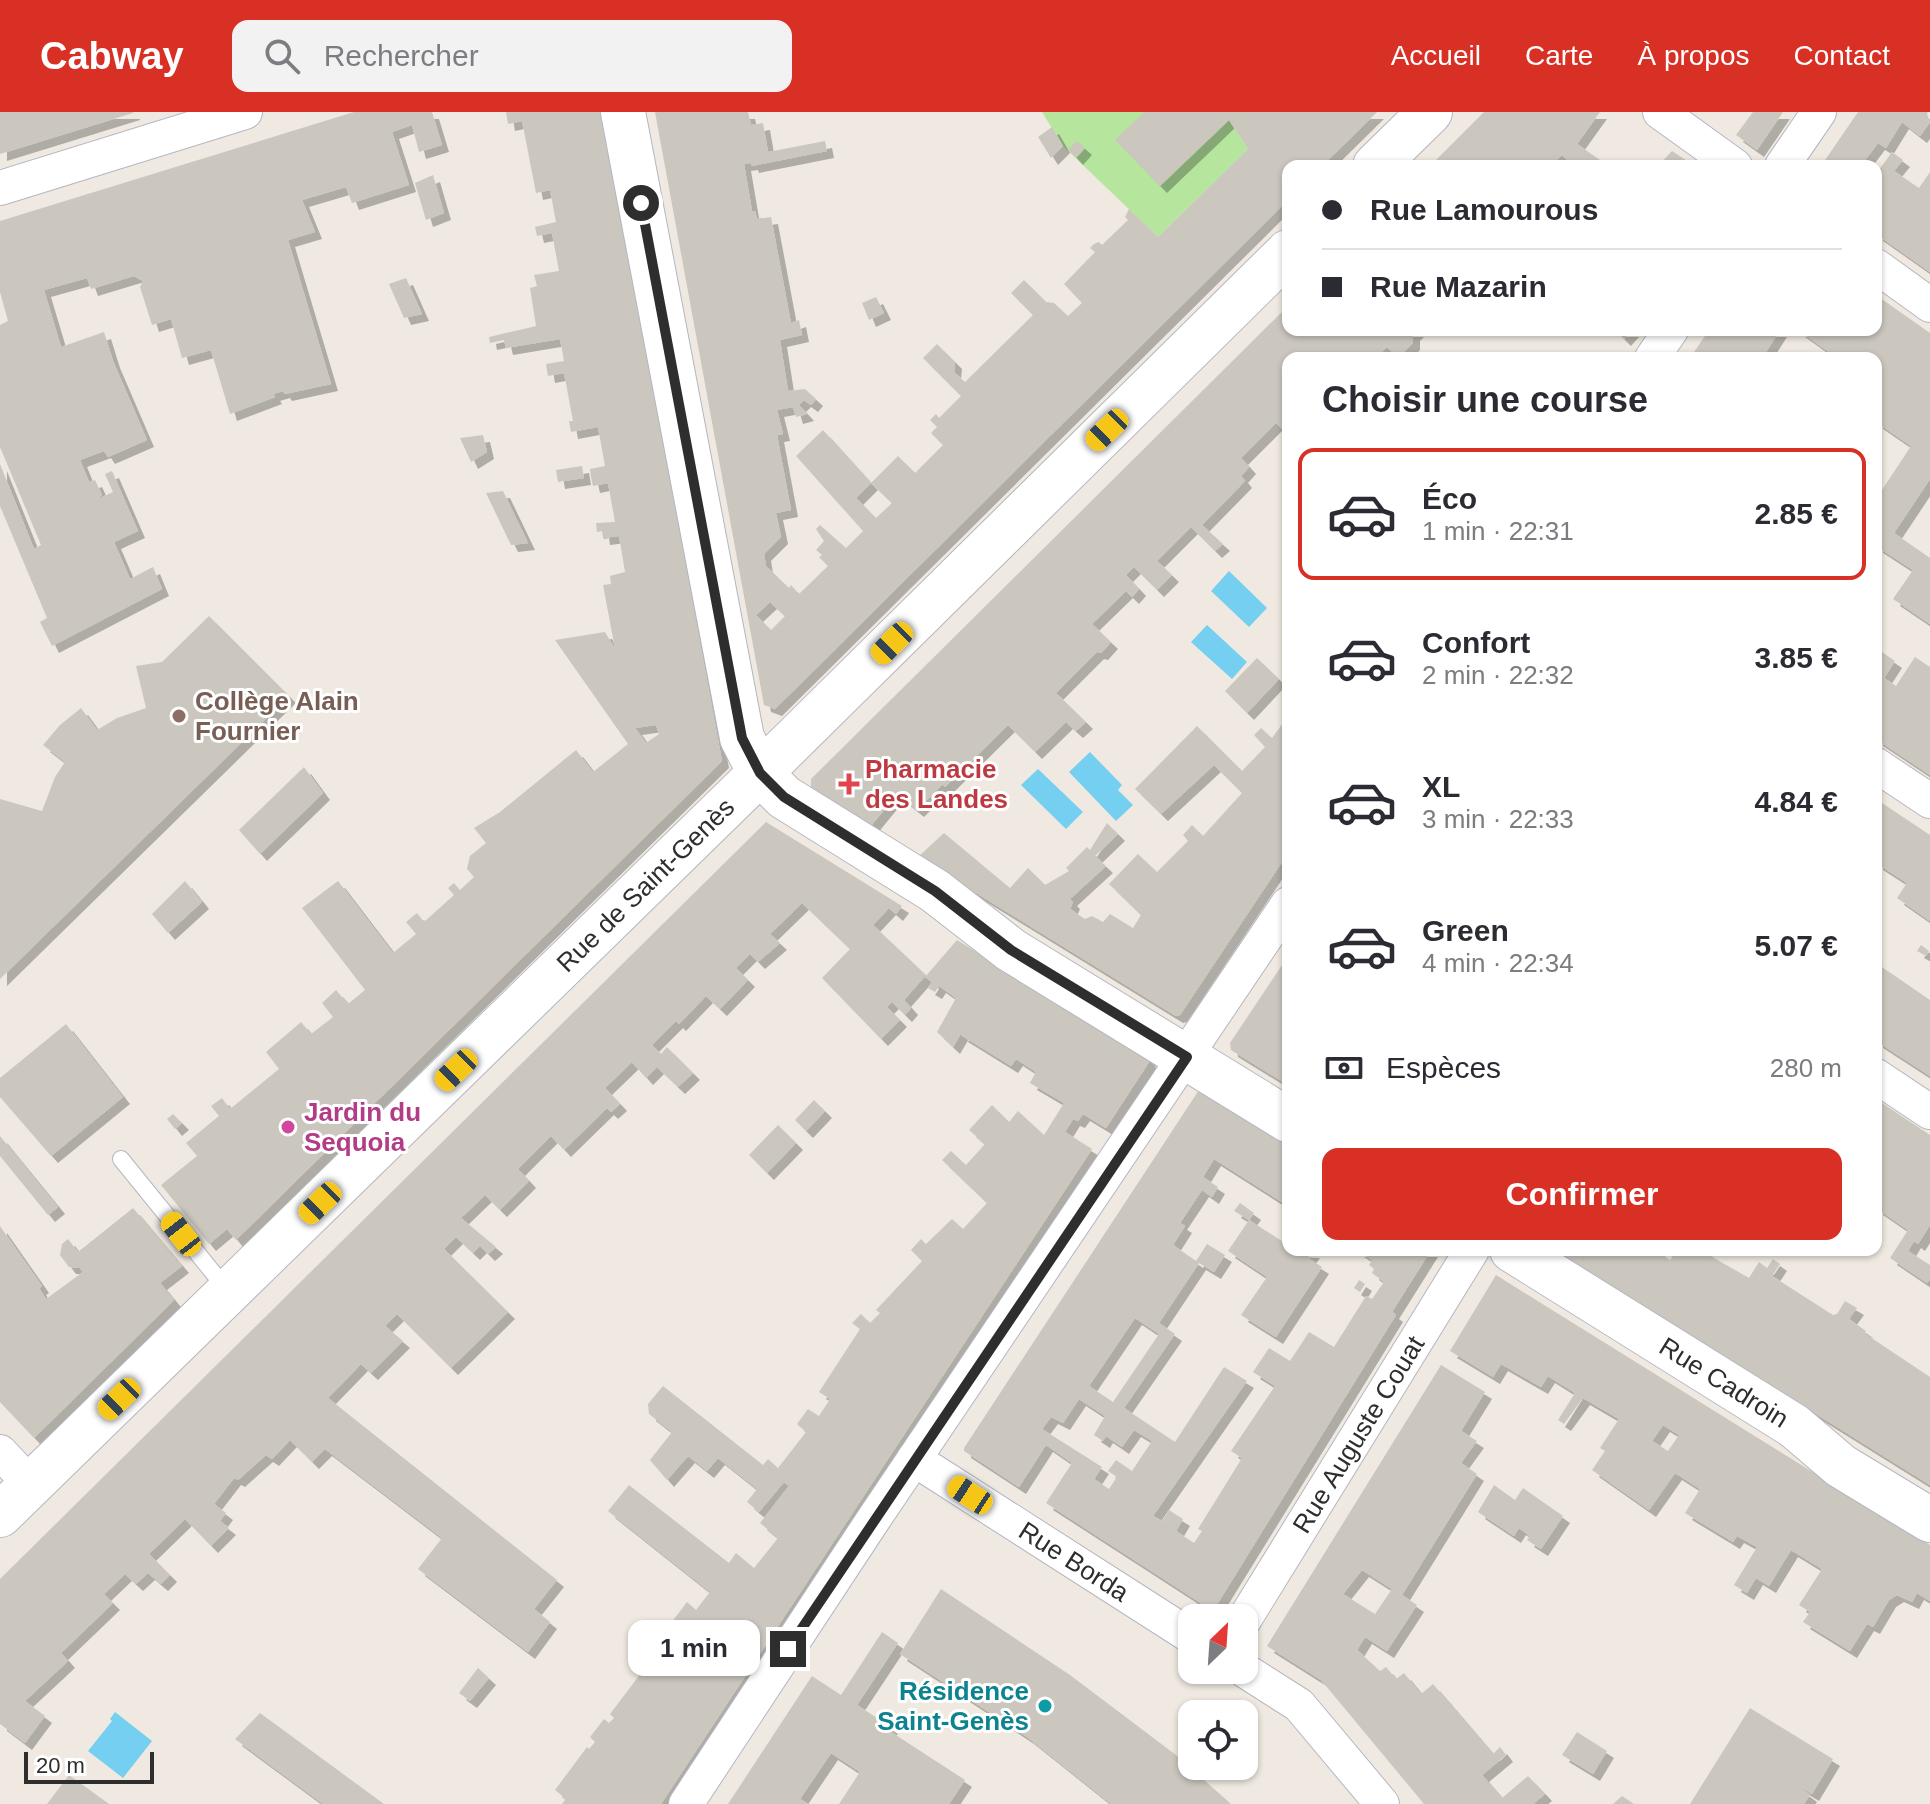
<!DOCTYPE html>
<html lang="fr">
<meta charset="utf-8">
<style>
body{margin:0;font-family:Arial,sans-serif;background:#f2f2f3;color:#2b2b33;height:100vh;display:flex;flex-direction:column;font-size:30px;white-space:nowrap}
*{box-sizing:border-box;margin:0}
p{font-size:26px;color:#7c7c81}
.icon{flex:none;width:44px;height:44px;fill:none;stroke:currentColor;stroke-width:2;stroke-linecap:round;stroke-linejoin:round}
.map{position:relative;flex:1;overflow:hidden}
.panel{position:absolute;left:1282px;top:240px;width:600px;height:904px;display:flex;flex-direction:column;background:#fff;border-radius:16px;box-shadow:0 2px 6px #0004}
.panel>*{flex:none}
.top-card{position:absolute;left:1282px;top:48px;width:600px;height:176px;border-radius:16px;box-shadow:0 2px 6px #0004;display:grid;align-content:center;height:176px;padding:0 40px;background:#fff}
.needle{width:52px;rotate:25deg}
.tools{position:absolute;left:1178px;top:1492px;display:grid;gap:16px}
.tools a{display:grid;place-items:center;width:80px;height:80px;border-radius:16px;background:#fff;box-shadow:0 2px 6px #0004;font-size:40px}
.scale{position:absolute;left:24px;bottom:20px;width:130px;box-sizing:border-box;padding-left:8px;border:4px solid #2e2e2e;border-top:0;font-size:22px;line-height:28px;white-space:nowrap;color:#2e2e2e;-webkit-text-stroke:6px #fff;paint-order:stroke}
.end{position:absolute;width:36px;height:36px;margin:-18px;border:10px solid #2e2e2e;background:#fff;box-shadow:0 0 0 4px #fff}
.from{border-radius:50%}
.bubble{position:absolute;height:56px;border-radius:16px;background:#fff;box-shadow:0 2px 6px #0004;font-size:26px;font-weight:700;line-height:56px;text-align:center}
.car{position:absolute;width:24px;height:48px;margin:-24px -12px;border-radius:10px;box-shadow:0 0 6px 2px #0007;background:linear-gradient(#f5c518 24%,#345 0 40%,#f5c518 0 76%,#345 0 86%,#f5c518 0)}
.top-card b{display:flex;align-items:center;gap:28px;height:76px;font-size:30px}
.top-card b+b{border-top:2px solid #e1e1e2}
.top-card i{width:20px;height:20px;background:#2b2b33}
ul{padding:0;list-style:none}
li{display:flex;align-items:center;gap:24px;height:132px;margin:0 16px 12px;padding:0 24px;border:4px solid transparent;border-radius:16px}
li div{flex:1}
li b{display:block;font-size:30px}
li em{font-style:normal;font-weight:700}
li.on{border-color:#d93025}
li>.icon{width:72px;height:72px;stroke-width:1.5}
h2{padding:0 40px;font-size:36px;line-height:96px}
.pay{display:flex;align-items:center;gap:20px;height:88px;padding:0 40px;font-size:30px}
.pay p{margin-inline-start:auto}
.cta{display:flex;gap:16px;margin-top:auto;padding:16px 40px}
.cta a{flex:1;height:92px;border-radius:16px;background:#d93025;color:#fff;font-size:32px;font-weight:700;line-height:92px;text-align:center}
header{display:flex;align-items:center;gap:48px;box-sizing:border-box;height:112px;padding:0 40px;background:#d93025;color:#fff}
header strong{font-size:38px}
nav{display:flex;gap:44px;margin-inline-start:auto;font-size:28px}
.search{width:560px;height:72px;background:#f2f2f3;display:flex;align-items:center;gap:20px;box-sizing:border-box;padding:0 28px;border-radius:16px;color:#7c7c81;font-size:30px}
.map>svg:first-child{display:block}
.green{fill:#b6e59e}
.water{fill:#75cff0}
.building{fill:#cbc7bf;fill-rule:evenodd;filter:url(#shadow)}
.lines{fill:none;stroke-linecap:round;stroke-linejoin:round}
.lane-casing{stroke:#b4b7c1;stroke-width:18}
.street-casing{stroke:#b4b7c1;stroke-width:36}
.secondary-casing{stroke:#b4b7c1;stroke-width:46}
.lane{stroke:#fff;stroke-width:16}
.street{stroke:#fff;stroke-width:34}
.secondary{stroke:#fff;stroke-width:44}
.route{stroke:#2e2e2e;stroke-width:10}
.education-dot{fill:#8d6e63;stroke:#fff;stroke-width:3}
.health-dot{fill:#e0444e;stroke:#fff;stroke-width:3}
.hotel-dot{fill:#d1479c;stroke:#fff;stroke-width:3}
.culture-dot{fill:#0f9aa8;stroke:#fff;stroke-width:3}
.labels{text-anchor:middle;stroke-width:6;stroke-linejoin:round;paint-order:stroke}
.education-label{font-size:26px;font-weight:bold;fill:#785e54;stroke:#fff;text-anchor:start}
.health-label{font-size:26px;font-weight:bold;fill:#be3a42;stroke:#fff;text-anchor:start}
.street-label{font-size:26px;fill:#2e2e2e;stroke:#fff}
.hotel-label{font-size:26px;font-weight:bold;fill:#b23c85;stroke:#fff;text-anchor:start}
.culture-label{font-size:26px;font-weight:bold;fill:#0d838f;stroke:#fff;text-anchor:end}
</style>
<header>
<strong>Cabway</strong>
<div class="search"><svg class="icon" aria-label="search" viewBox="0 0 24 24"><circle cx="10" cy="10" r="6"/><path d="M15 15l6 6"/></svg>Rechercher</div>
<nav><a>Accueil</a><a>Carte</a><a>À propos</a><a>Contact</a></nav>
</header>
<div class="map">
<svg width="1930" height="1692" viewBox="0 0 1930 1692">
<defs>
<filter id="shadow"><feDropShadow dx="7" dy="7" stdDeviation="0" flood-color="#0004"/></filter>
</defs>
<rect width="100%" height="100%" fill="#efe9e1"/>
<!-- green -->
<path class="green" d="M1042,0H1224L1248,37L1158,125L1063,34Z"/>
<!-- water -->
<path class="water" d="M1229,459L1267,496L1249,515L1211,479Z
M1207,513L1247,550L1232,567L1191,530Z
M1090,640L1122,673L1118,678L1133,693L1116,709L1069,660Z
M1038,657L1083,700L1066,717L1021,673Z
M115,1600L152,1629L123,1666L88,1639L112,1609L110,1607Z"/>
<!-- building -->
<path class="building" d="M0,0H133V1L0,42Z
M354,0H432L442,33L419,40L412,13L392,20L409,73L352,91L346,75L302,88L315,120L288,128L331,272L285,282L283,279L273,282L275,285L230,302L211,238L182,246L171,207L152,213L140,175L143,169L134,164L91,177L87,166L44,178L61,235L104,220L113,249L147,328L108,345L104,339L80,348L89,370L95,368L102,383L96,388L113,380L105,362L112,359L138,419L114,430L130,467L153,455L162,477L52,534L40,510L47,506L0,394V352L34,437L41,433L0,335V213L8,209L0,180V109Z
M506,0H602L722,649L236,1128L227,1117L209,1132L161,1073L197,1044L186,1031L219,1004L211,994L222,986L230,997L279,957L266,940L301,910L311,922L333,905L322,891L336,878L348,892L365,878L302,796L338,769L393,841L416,822L406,810L417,801L424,810L454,783L448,776L454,771L460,778L474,765L467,757L470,744L486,731L474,716L500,700L576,638L593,660L628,632L555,528L605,520L615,537L603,473L611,472L610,464L625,460L619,424L603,426L602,419L597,420L596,411L615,410L608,371L593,374L591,365L590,357L605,354L598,315L571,320L569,309H573L564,261L548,264L546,252L564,249L560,227L506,236L504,228L490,231L489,225L536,214L530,176L537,174L534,163L559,159L552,121L537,124L535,115L556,110L550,78L536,81L522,9L508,12ZM656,613L659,622L646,631L635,616Z
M655,0H748L751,13L763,11L768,40L825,29L827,39L752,54L751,51L744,52L752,99H755L757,107L771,105L791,211L799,208L802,223L780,228L788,279L805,277L816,287L811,293L804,288L799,293L807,302L796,305L793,295L777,298L783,322L777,323L791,398L776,401L781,425L764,442L766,454L789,476L791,473L799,482L828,454L819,445L822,443L816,438L824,429L816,417L820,413L846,436L863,419L796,344L823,318L871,371L856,386L876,406L892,391L871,371L898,344L915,361L943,333L931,321L937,315L930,308L936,302L939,306L961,284L923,246L937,232L955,250L954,260L965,270L1033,203L1011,181L1024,168L1046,190L1054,191L1068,204L1082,191L1064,172L1095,140L1090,136L1094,132L1099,130L1102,133L1128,108L1125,105L1129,97L1158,125L1248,37L1229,8L1160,74L1115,28L1144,0H1377L1322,54H1288V88L775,597L764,593ZM770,490L785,504L771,518L756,503Z
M1484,0H1600L1577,32L1600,48L1595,54H1573L1562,43L1550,54H1430Z
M1753,0H1783L1757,38L1736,23Z
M1858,0H1928L1927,2L1930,10L1920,24L1902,10L1886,36L1878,31L1862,52L1865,54H1821Z
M1052,15L1063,34L1051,46L1038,25Z
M1077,29L1085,36L1076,46L1068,37Z
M1672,39L1695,54H1658Z
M1892,40L1903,48L1894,59L1919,76L1930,60V160L1876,122V62Z
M433,63L444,101L426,108L415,71Z
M406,166L422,202L404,206L389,172Z
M1876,183L1930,221V367L1894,421L1930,446V512L1893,487L1913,458L1876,434V387L1911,334L1876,310V246H1837L1798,218H1876Z
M876,185L884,201L869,208L862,191Z
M1288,194V218H1417L1413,222V231L1398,246L1387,235L1375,246H1288V322L1276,311L1241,346L1249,355L1241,364L1245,369L1202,413L1223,432L1215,439L1191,415L1157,449L1172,463L1157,478L1134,455L1126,463L1139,477L1132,485L1126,479L1092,512L1111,530L1101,541L1097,540L1056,581L1086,610L1076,619L1066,610L1035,640L1008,613L945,675L943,672L917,698L897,682L870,715L811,678V667Z
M1615,218H1632L1624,227Z
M1709,218H1780L1766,240L1774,246H1690Z
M483,323L487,340L471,350L460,326Z
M582,354L584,366L558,370L556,358Z
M503,379L528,431L511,433L486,381Z
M209,504L289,584L0,867V687L42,699L55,665L65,650L43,633L60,613L81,596L97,618L117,606L146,596L136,554L162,550Z
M1876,536L1895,549L1884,566L1896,574L1915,545L1930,555V663L1876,627Z
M1257,546L1279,567L1247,601L1225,579Z
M1288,604V741L1180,903L1176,904L918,745L944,721L1010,776L1028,756L1045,773L1069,759L1066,756L1087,735L1090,738L1107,711L1118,722L1095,744L1106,754L1070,787L1073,790L1070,797L1085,807L1092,804L1103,810L1110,802L1133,816L1141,803L1109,772L1138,742L1157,760L1188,729L1183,723L1192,713L1203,724L1242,681L1214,653L1161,702L1135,677L1197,614L1242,659L1265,635L1254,623L1261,616L1272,626Z
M304,655L323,681L260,742L239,718Z
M1876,687L1930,723V809L1897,786L1907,771L1876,751Z
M766,710L902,794L896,802L889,796L873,813L926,863L904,888L911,896L905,903L892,890L887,895L900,908L881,927L822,866L850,837L802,791L770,822L780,831L758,850L750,842L736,856L748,868L720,897L706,884L679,912L676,909L652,933L661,942L667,935L693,961L678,975L657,955L646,966L632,950L605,976L620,992L611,1000L607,996L564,1038L551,1024L518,1057L529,1069L500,1098L485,1083L461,1106L496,1135L488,1142L480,1134L473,1141L456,1125L444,1137L508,1200L451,1256L397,1202L385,1214L403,1229L371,1261L361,1252L328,1286L557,1468L534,1497L550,1510L528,1540L418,1457L442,1426L325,1337L312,1350L290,1328L272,1347L266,1343L238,1368L234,1366L214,1392L226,1401L220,1409L229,1416L211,1434L185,1407L149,1442L170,1463L161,1472L148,1461L136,1472L125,1462L104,1482L113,1491L61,1541L68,1549L25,1589L45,1604L25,1631L0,1612V1467Z
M185,769L202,790L168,821L152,802Z
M957,828L1148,946L1149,950L1106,1016L1083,1002L1078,1009L1073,1007L1065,1020L1092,1037L661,1692H562L566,1687L555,1678L587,1635L589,1637L595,1630L590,1625L604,1607L609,1611L614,1606L610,1602L654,1544L649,1540L687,1490L696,1498L710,1480L608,1399L629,1373L729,1451L736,1441L754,1456L778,1426L760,1411L789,1374L784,1370L759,1400L747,1390L757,1377L718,1346L707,1359L688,1344L667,1368L650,1348L672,1320L649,1302L648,1292L663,1274L763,1353L768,1347L778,1356L806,1320L797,1312L808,1297L819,1304L830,1287L819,1280L860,1217L852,1211L861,1202L870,1211L880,1201L876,1198L922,1149L911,1138L921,1127L926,1132L952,1107L963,1117L987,1091L942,1048L951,1039L966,1053L985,1032L969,1018L992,993L1009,1010L1018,999L1044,1023L1064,991L1030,971L1036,960L1016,947L1011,954L961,923L975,898L953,935L937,920L956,886L939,874L935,880L928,876L932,870L925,865Z
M1921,833L1929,839L1926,844L1917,839Z
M1288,844V973L1231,938L1230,931Z
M1876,851L1930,888V964L1876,929Z
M66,912L123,985L51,1044L0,985V966Z
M1199,978L1288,1033V1094L1214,1047L1203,1065L1218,1075L1212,1085L1202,1078L1180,1111L1185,1114L1173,1133L1196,1149L1207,1132L1225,1143L1214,1160L1199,1151L1159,1211L1175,1222L1124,1296L1175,1330L1224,1255L1247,1269L1153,1404L1162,1409L1169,1398L1175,1402L1183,1407L1176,1419L1194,1431L1202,1419L1198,1417L1242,1346L1231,1339L1275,1274L1253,1260L1269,1236L1290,1249L1309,1220L1334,1235L1366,1184L1372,1187L1384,1170L1372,1161L1374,1157L1369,1153L1372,1148L1357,1138H1431L1392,1200L1396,1203L1213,1499L1046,1391L1072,1351L1046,1333L1019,1375L964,1339V1336ZM1135,1206L1159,1222L1113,1290L1089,1274ZM1079,1287L1105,1304L1094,1323L1103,1329L1106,1324L1122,1335L1134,1318L1152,1329L1132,1359L1116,1348L1108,1359L1117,1365L1109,1377L1094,1367L1102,1355L1042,1317L1051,1305L1063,1311Z
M1876,987L1930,1023V1113L1918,1132L1914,1129L1908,1139L1930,1153V1167L1927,1171L1890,1146L1908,1118L1876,1096Z
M814,988L825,999L806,1019L795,1008Z
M173,1002L182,1011L175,1017L167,1007Z
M778,1013L796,1031L767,1061L749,1043Z
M0,1024L58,1095L48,1103L0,1044Z
M1240,1091L1254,1101L1249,1108L1288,1133V1138L1313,1139L1308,1146L1322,1155L1276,1225L1241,1203L1267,1165L1228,1139L1249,1108L1234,1099Z
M133,1096L182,1154L160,1171L174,1188L34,1326L0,1290V1114L42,1174L39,1176L46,1187L83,1160L80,1156L69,1155L60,1143L62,1132L68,1127L78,1140Z
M1553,1138H1656L1670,1148L1677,1138H1688L1697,1144L1701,1138H1707L1706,1140L1714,1146L1749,1166L1759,1150L1767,1156L1773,1147L1780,1152L1772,1164L1833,1203L1837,1202L1845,1189L1857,1196L1849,1207L1866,1219L1864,1221L1930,1265V1373Z
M1496,1163L1930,1433V1489L1917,1481L1912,1490L1897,1483L1889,1488L1873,1515L1867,1512L1850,1539L1803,1510L1810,1500L1799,1493L1822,1457L1791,1438L1769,1474L1756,1466L1747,1481L1734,1473L1757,1435L1737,1424L1733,1430L1685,1401L1700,1377L1675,1361L1649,1398L1592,1358L1605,1339L1600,1336L1619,1307L1583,1286L1564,1312L1558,1308L1575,1281L1548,1264L1541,1275L1501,1252L1493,1265L1450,1239ZM1663,1313L1679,1323L1668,1339L1652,1329Z
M1359,1168L1365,1172L1360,1180L1354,1176Z
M1441,1253L1485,1280L1461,1319L1477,1329L1461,1351L1477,1362L1402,1483L1417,1493L1387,1539L1365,1525L1357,1538L1380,1559L1386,1555L1396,1567L1404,1561L1421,1582L1433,1572L1493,1642L1500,1635L1506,1643L1482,1663L1502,1686L1528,1664L1545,1682L1533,1692H1424L1321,1568L1267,1534ZM1362,1458L1392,1477L1375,1502L1343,1482Z
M1494,1373L1515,1388L1523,1376L1563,1404L1541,1437L1527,1428L1530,1424L1519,1416L1514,1424L1478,1400Z
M941,1477L1070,1563L1176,1643L1231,1692H1111L1027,1625L900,1542Z
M882,1520L898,1531L857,1593L891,1615L888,1618L965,1668L949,1692H839L860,1660L831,1641L800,1687L808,1692H728L812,1564L841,1583Z
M478,1556L489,1566L470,1589L459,1581Z
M1750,1596L1833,1647L1812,1682L1794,1671L1810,1683L1804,1692H1690Z
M260,1601L384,1692H323L235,1627Z
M1577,1620L1607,1639L1593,1662L1562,1643Z
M69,1663L109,1692H47Z
M1622,1684L1634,1692H1613Z"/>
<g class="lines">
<defs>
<path id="lane" d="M121,1047L228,1179"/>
<g id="street">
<path d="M1660,0L1735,54"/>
<path d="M1782,54L1819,0"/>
<path d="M0,76L245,0"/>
<path d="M1876,154L1930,193"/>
<path d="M1652,246L1671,218"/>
<path d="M1876,653L1930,689"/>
<path d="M1876,964L1930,1000"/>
<path d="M0,1340L31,1373"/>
<path id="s1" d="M914,1347L1192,1525"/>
<path id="s2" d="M1244,1508L1472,1138"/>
<path d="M1244,1558L1299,1593L1382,1692"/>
<path d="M686,1692L873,1408L1288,792"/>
</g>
<g id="secondary">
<path d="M623,0L742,626L760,661L784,685L935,779L1011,838L1288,1008"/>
<path d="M1375,54L1430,0"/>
<path id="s3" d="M1512,1138L1794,1314L1841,1354L1930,1408"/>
<path id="s4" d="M0,1403L760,661L1288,140"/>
</g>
</defs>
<!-- lane casing -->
<use href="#lane" class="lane-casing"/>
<!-- street casing -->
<use href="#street" class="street-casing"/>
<!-- secondary casing -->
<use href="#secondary" class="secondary-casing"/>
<!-- lane -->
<use href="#lane" class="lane"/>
<!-- street -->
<use href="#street" class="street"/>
<!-- secondary -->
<use href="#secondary" class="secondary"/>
</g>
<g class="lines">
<!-- route -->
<path class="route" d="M641,91L742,626L760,661L784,685L935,779L1011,838L1187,945L788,1537"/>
</g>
<!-- markers -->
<circle class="education-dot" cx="179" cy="604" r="8"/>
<path class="health-dot" d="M845 660h8v8h8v8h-8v8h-8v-8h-8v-8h8z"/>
<circle class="hotel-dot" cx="288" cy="1015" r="8"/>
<circle class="culture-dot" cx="1045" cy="1594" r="8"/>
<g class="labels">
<!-- education labels -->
<g class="education-label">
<text x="195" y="598">Collège Alain<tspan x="195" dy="30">Fournier</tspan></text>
</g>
<!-- health labels -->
<g class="health-label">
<text x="865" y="666">Pharmacie<tspan x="865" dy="30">des Landes</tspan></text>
</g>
<!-- street labels -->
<g class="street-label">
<text dy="9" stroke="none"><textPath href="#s4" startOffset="902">Rue de Saint-Genès</textPath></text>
<text dy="9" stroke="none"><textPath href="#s3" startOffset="250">Rue Cadroin</textPath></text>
<text dy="9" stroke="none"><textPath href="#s2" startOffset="218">Rue Auguste Couat</textPath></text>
<text dy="9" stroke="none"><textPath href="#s1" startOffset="190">Rue Borda</textPath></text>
</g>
<!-- hotel labels -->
<g class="hotel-label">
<text x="304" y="1009">Jardin du<tspan x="304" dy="30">Sequoia</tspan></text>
</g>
<!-- culture labels -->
<g class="culture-label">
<text x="1029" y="1588">Résidence<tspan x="1029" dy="30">Saint-Genès</tspan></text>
</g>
</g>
</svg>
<div class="tools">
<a><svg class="needle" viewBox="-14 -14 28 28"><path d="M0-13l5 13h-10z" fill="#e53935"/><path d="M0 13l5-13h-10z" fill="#7c7c81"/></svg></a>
<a><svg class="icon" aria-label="locate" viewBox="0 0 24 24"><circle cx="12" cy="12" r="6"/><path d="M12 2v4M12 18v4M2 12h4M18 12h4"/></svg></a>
</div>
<div class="scale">20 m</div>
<i class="end from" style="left:641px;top:91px"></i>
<i class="end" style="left:788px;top:1537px"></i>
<div class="bubble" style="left:628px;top:1508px;width:132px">1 min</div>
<i class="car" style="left:1107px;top:318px;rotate:226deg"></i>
<i class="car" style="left:892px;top:531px;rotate:225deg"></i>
<i class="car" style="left:456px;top:958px;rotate:226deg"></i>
<i class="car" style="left:320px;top:1091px;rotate:226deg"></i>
<i class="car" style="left:181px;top:1122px;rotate:322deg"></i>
<i class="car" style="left:119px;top:1287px;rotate:226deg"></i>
<i class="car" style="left:970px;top:1383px;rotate:303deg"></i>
<div class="top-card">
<b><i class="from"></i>Rue Lamourous</b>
<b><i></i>Rue Mazarin</b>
</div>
<section class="panel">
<h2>Choisir une course</h2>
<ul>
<li class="on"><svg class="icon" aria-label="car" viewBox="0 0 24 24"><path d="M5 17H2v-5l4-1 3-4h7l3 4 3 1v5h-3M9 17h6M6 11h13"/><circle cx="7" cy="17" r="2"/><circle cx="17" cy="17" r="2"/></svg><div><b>Éco</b><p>1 min · 22:31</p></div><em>2.85 €</em></li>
<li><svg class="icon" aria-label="car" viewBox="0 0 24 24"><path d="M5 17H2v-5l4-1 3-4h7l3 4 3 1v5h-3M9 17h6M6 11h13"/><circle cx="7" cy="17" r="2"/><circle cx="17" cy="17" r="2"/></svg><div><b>Confort</b><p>2 min · 22:32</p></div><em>3.85 €</em></li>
<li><svg class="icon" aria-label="car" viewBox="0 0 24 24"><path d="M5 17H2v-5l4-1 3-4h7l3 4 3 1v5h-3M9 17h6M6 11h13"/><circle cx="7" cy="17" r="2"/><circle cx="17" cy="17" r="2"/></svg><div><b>XL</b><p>3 min · 22:33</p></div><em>4.84 €</em></li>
<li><svg class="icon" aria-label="car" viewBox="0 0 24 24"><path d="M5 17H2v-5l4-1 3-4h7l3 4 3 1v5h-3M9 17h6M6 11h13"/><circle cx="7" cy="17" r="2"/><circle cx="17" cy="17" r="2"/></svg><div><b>Green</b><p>4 min · 22:34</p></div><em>5.07 €</em></li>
</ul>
<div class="pay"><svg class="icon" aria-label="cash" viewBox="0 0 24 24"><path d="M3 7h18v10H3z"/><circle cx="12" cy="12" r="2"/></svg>Espèces<p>280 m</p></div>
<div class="cta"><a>Confirmer</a></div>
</section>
</div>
